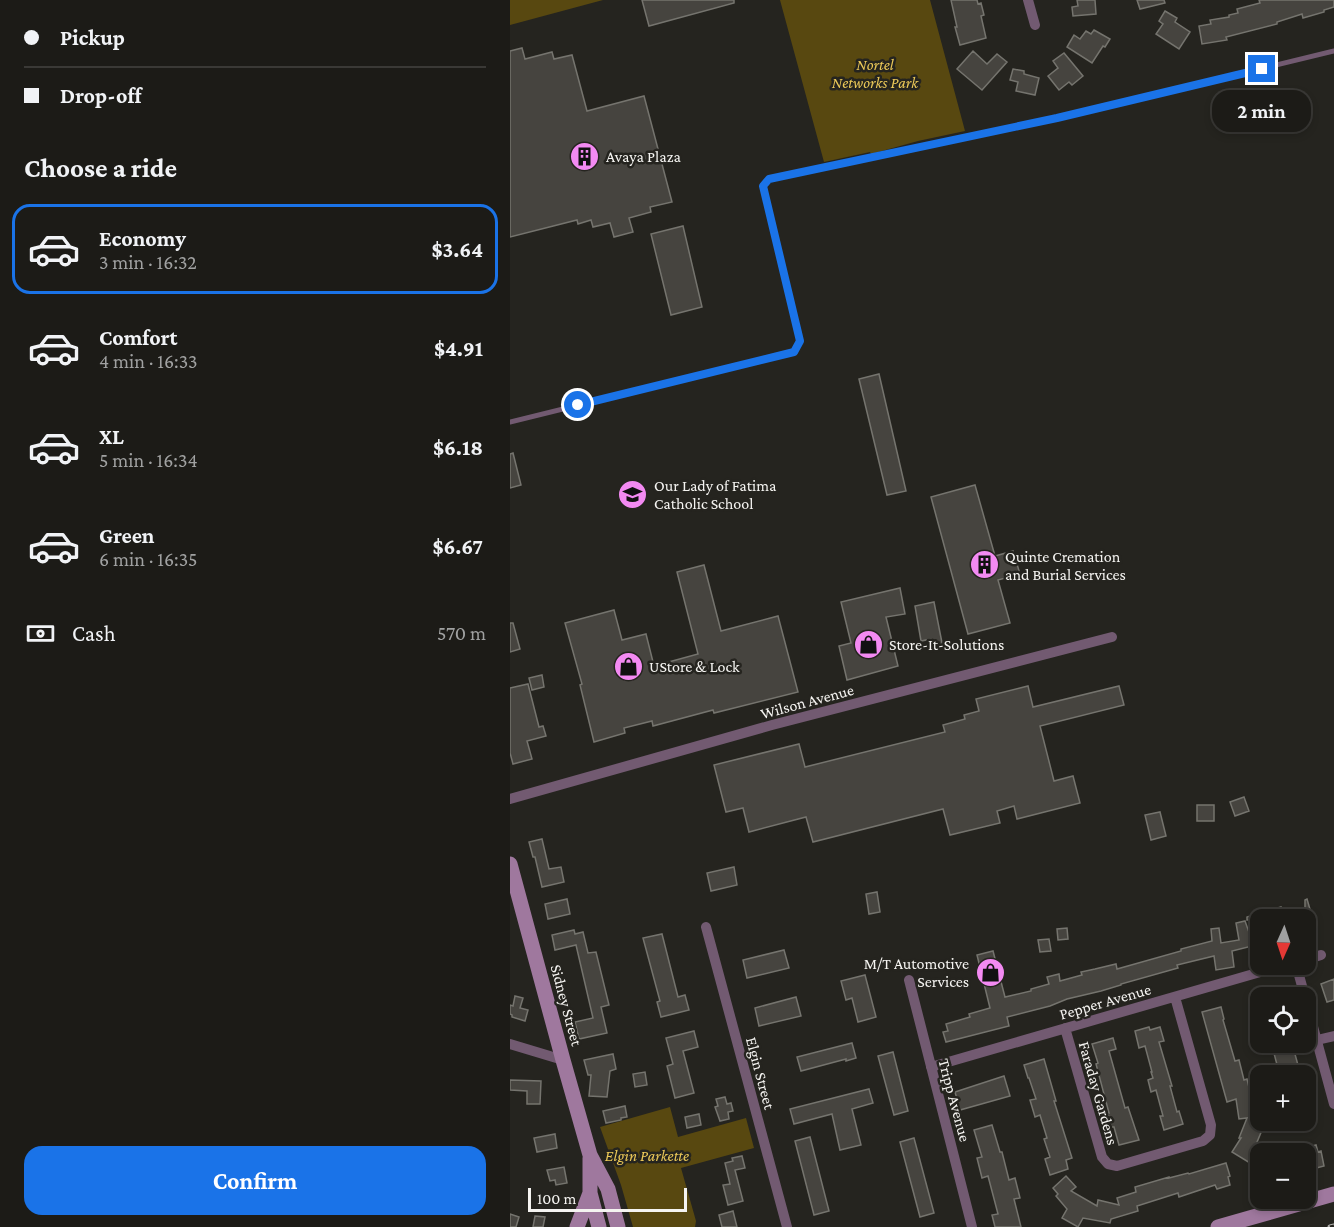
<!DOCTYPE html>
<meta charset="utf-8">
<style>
body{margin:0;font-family:"Crimson Pro",serif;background:#292824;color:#f1f3f6;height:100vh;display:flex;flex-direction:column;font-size:22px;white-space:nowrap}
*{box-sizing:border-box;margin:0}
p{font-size:20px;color:#a0a1a1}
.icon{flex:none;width:33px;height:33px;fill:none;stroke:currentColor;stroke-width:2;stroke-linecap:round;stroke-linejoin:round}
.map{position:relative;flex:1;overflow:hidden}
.side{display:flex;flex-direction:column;background:#1c1b17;width:510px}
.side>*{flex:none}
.guide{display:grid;align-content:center;height:132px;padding:0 24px;background:#1c1b17}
.needle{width:39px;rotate:183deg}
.fabs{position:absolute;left:740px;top:909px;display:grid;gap:12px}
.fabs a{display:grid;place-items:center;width:66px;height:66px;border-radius:12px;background:#1c1b17;box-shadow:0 3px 9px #0003,0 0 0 2px #3a3936;font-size:30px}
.scale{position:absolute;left:18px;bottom:15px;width:159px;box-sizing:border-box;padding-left:6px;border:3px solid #f5f4f1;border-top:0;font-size:16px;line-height:21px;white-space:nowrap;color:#f5f4f1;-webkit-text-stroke:4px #25241f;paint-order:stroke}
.end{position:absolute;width:27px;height:27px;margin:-14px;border:8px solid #1a73e8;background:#fff;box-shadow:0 0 0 3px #fff}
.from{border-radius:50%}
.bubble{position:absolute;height:42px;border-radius:18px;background:#1c1b17;box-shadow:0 3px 9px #0003,0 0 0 2px #3a3936;font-size:20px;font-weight:700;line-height:42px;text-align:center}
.guide b{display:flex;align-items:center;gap:21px;height:57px;font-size:22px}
.guide b+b{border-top:2px solid #3a3936}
.guide i{width:15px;height:15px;background:#f1f3f6}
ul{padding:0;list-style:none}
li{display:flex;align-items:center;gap:18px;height:90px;margin:0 12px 9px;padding:0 12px;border:3px solid transparent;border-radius:18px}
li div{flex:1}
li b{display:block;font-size:22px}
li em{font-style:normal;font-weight:700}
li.on{border-color:#1a73e8}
li>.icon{width:54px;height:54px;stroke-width:1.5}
h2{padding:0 24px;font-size:27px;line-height:72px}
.pay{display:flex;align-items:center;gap:15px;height:66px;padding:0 24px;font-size:22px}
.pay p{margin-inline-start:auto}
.cta{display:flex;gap:12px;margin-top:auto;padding:12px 24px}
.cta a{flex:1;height:69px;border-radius:18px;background:#1a73e8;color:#fff;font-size:24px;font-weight:700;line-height:69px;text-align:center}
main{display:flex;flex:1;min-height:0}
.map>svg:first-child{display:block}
.green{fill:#584810}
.building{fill:#46443f;stroke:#75746e;stroke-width:1.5}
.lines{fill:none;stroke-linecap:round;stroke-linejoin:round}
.service{stroke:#725a71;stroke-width:5}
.minor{stroke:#725a71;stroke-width:10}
.secondary{stroke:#9f789e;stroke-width:15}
.rail-casing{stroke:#b0afac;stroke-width:5}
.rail{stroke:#25241f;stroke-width:3;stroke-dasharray:9;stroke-linecap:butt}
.route{stroke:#1a73e8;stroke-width:8}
.labels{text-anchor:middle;stroke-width:5;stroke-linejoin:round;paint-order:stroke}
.park-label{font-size:16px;font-style:italic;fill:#ecc958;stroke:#25241f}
.poi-label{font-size:16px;fill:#f5f4f1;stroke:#25241f;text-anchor:start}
.street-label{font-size:16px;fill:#f5f4f1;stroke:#25241f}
</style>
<main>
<section class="side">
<div class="guide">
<b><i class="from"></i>Pickup</b>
<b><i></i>Drop-off</b>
</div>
<h2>Choose a ride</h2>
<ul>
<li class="on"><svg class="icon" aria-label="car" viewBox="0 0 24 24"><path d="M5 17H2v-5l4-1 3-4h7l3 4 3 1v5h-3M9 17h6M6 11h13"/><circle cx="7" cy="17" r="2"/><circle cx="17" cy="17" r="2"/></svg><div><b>Economy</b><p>3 min · 16:32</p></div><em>$3.64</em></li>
<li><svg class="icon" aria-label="car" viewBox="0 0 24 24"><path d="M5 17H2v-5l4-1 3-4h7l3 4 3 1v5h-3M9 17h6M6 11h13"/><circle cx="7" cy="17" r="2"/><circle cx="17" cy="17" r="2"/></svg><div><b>Comfort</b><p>4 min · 16:33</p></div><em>$4.91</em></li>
<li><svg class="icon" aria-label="car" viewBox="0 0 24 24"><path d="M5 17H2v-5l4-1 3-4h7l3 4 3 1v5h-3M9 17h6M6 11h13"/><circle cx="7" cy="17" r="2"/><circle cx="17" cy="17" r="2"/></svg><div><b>XL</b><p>5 min · 16:34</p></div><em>$6.18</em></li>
<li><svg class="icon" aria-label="car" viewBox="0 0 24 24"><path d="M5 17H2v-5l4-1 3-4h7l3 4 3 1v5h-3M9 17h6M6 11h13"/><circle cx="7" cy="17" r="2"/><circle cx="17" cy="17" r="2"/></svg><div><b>Green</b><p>6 min · 16:35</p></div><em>$6.67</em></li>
</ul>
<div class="pay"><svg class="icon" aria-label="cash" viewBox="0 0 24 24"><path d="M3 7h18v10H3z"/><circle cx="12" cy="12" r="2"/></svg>Cash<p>570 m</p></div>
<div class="cta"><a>Confirm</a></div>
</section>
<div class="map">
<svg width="824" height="1227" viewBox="0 0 824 1227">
<rect width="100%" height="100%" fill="#25241f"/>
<!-- green -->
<path class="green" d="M0,0H93L0,25Z
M270,0H420L455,131L408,141L361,154L360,152L314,162Z
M160,1107L168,1137L236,1118L244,1148L171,1168L186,1221L185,1227H123L111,1185L90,1127Z"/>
<!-- building -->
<path class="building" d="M132,0H224V3L139,26Z
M441,0H467L468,4L471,3L474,15L471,16L476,38L450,45L445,27H447Z
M567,0H585L586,14L563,16L562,7L568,6Z
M627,0H654L655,3L630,9Z
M749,0H824V7L814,10V12L793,18L792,14L767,22V24L716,37L717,40L692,44L689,26L701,24L700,20L719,17V15L728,13L727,9L750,3Z
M655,11L667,18L665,22L680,32L669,49L646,34L653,24L649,21Z
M584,30L600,39L595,47L593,46L582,63L557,47L564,35L570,39L576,31L581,34Z
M12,48L15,59L42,52L44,59L62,55L77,111L134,96L162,202L140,207L141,212L119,218L123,232L104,237L100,223L83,227L81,220L68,224L67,220L0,237V51Z
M463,51L477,64L487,54L497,62L472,90L447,69Z
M554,53L573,76L562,85L559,82L549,90L538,76L548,68L543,61Z
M503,69L514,71V74L529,78L525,95L506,91L508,82L500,80Z
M173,226L192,307L161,315L141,234Z
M369,374L396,491L377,495L349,379Z
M3,453L11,485L0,488V454Z
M465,485L485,556L503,551L510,574L488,580L500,623L458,634L421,497Z
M194,565L211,631L268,616L288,692L204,713L203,710L143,726L142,721L114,728L115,733L84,742L70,685L72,684L55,623L104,610L112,640L136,634L144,666L188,654L167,572Z
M390,588L395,614L376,617L388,666L337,680L329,646L341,643L331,602Z
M424,602L433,648L423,650L421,639L411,641L405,606Z
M0,623H3L10,649L0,652Z
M32,675L34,687L22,690L19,678Z
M18,684L29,727L33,726L36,736L17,741L22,759L3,764L0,753V688Z
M518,686L523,707L609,686L614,705L530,726L544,781L563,776L570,803L507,819L504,806L487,811L490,823L440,835L433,809L303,842L296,817L239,832L233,808L216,812L204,765L289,744L295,767L435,732L433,725L455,719L454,715L469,711L466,699Z
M734,797L739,811L725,816L720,802Z
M687,805H704V821H687Z
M650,812L656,836L641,840L635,815Z
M32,839L39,869L51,867L54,882L32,887L25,857H23L19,842Z
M224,867L227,885L201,891L197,873Z
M367,892L370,912L359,914L356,894Z
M57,899L60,914L38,919L35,904Z
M797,899L804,923L795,926V920H778V917L795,912V900Z
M771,907L774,920H737V917Z
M735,921L740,935L743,934L746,945L722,951L724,967L706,970L704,956L667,965L668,968L611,984V985L591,991L557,999L540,1006L497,1017L499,1026L436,1042L433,1032L438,1031L436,1024L460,1017L459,1014L480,1008L467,955L483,951L495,997L521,991V989L539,984L537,977L549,974L550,981L572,975L571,972L585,969L606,964L607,969L671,951V949L702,941L701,929L709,928L711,943L729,940L726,923Z
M557,928L558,939L548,940L547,929Z
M64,930L65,934L73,932L78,953L86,952L99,1005L91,1007L97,1033L69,1039L65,1022L83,1018L66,945L45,950L42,935Z
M152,934L168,997L175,995L179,1010L151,1017L147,1002L150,1001L133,938Z
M539,939L541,951L530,952L528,940Z
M274,950L279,968L237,978L233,960Z
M355,975L366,1017L348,1022L342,998L336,1000L331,981Z
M824,979V1000L817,1002L811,984Z
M5,996L13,998L10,1008L18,1010L15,1021L2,1017V1015L0,1014V1005L3,1006Z
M286,997L291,1016L249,1026L245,1008Z
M711,1007L714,1019L713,1020L725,1061L729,1060L734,1080L737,1079L742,1100L748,1128L752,1130L743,1152L747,1154L740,1163L722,1152L731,1138H729L737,1118L729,1119L726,1099L717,1102L692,1012Z
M639,1027L640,1030L650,1027L654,1041L649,1042L662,1086H660L667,1112L669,1111L673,1124L654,1130L650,1116H653L646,1090L641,1092L638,1080L643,1078L641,1072H642L635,1046L629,1048L625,1031Z
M184,1031L188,1047L173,1051L184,1093L165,1098L157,1066L163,1064L156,1038Z
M603,1038L606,1049L599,1051L615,1108L618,1107L629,1140L609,1145L604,1127H601L598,1113H599L586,1064L588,1063L582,1044Z
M761,1042H777L779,1048L783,1047L791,1076H770Z
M342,1043L346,1058L336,1061V1059L291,1071L287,1057Z
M383,1052L398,1111L384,1115L368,1056Z
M103,1054L106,1069L100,1071L97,1097L79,1096L81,1075H78L74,1060Z
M534,1059L546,1101H544L562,1158L556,1160L558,1169L540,1175L535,1159L540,1157L534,1139L537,1138L530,1115L525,1117L520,1100L526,1099L519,1078H518L514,1065Z
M135,1072L137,1085L125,1087L123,1074Z
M494,1076L500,1096L450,1110L445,1092Z
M0,1080L31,1081L30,1104H17V1091L0,1090Z
M359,1089L363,1103L342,1109L351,1145L330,1150L322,1114L284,1124L280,1109Z
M215,1097L217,1104L221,1103L223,1111L218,1112L219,1119L210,1121L205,1107L208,1106L206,1099Z
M115,1106L117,1117L111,1118V1120L96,1123L93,1111Z
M189,1114L191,1125L177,1128L175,1117Z
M482,1125L490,1152H492L499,1180L505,1178L510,1198L504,1199L511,1227H485L482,1215L488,1214L478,1176L472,1178L467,1158L472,1157L464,1130Z
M45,1134L47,1148L27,1152L24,1138Z
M300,1137L319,1211L304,1215L285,1141Z
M404,1138L424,1213L410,1217L390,1142Z
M806,1145L808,1152L811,1151L814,1166L795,1171V1148Z
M232,1156L235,1168L225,1170L233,1201L218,1205L213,1185L220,1184L215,1163L223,1161L222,1158Z
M716,1163L720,1176L718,1177L720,1185L707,1189L705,1185L669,1197L668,1193L627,1206L628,1211L601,1219L600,1223L573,1218L568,1227L552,1218L557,1209L546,1196L548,1194L543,1188L556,1176L566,1187L561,1191L587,1206L588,1200L609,1205L607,1198L626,1192L625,1187L659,1177V1178L678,1173L679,1174Z
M54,1167L57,1183L46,1185L45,1180L40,1181L37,1170Z
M223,1211L227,1227H212L209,1215Z
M0,1214L9,1217L6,1227H0Z
M25,1216L35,1217L33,1227H23Z"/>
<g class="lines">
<!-- service -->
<path class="service" d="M0,422L284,352L290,341L253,186L259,179L547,118L824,51"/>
<!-- minor -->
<path class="minor" d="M518,0L525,25
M0,799L262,725L602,637
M196,927L277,1227
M795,960L811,955
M786,964L824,1104
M399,980L462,1227
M555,1028L592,1157L598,1164L607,1166L693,1141L700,1135L701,1125L665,997
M807,1040L824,1036
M0,1044L53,1060
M421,1067L778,964"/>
<!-- secondary -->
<path class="secondary" d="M0,864L53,1060L80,1155L98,1189L108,1227
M80,1158V1193L89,1227
M67,1227L80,1193
M708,1227L824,1194"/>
<defs>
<path id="rail" d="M820,1227L824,1226"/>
</defs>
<!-- rail casing -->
<use href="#rail" class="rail-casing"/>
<!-- rail -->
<use href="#rail" class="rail"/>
</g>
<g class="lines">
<!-- route -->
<path class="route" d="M68,405L284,352L290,341L253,186L259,179L547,118L752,69"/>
</g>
<!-- icons -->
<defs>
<symbol id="building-disc" viewBox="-11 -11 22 22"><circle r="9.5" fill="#f38af2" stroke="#25241f"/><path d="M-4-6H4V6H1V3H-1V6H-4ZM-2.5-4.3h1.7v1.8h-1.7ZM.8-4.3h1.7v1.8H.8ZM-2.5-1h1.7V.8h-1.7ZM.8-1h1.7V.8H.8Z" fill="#111"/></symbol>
<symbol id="school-disc" viewBox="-11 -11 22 22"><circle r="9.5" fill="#f38af2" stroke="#25241f"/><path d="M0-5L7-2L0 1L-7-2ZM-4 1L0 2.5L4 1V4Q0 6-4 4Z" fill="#111"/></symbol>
<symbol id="shop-disc" viewBox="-11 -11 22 22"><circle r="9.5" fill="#f38af2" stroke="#25241f"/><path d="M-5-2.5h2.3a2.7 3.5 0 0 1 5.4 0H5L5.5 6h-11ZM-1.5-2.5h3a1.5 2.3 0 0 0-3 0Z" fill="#111"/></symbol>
</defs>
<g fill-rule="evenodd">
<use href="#building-disc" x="58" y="140" width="33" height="33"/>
<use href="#school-disc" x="106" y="478" width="33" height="33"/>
<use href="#building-disc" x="458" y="548" width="33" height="33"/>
<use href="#shop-disc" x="342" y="628" width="33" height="33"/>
<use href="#shop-disc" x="102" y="650" width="33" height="33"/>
<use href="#shop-disc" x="464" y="956" width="33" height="33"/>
</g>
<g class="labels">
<!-- park labels -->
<g class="park-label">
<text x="365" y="70">Nortel<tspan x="365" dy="18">Networks Park</tspan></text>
<text x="137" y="1161">Elgin Parkette</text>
</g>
<!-- poi labels -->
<g class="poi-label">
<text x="96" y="162">Avaya Plaza</text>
<text x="144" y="491">Our Lady of Fatima<tspan x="144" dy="18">Catholic School</tspan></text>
<text x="495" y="562">Quinte Cremation<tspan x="495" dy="18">and Burial Services</tspan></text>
<text x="379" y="650">Store-It-Solutions</text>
<text x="139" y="672">UStore &amp; Lock</text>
<text x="459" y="969" text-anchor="end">M/T Automotive<tspan x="459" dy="18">Services</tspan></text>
</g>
<!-- street labels -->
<g class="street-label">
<text transform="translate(297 701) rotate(-15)" y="6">Wilson Avenue</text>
<text transform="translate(595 1001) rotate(-16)" y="6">Pepper Avenue</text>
<text transform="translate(57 1005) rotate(75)" y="6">Sidney Street</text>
<text transform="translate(251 1073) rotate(75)" y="6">Elgin Street</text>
<text transform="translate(589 1093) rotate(74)" y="6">Faraday Gardens</text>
<text transform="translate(445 1100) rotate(75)" y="6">Tripp Avenue</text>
</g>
</g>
</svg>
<div class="fabs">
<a><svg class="needle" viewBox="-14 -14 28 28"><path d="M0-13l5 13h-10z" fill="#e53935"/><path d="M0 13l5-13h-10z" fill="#a0a1a1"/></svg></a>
<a><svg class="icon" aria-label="locate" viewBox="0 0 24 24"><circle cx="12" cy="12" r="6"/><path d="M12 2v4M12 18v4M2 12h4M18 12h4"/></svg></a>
<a>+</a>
<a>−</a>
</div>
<div class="scale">100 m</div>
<i class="end from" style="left:68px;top:405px"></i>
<i class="end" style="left:752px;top:69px"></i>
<div class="bubble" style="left:702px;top:90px;width:99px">2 min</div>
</div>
</main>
